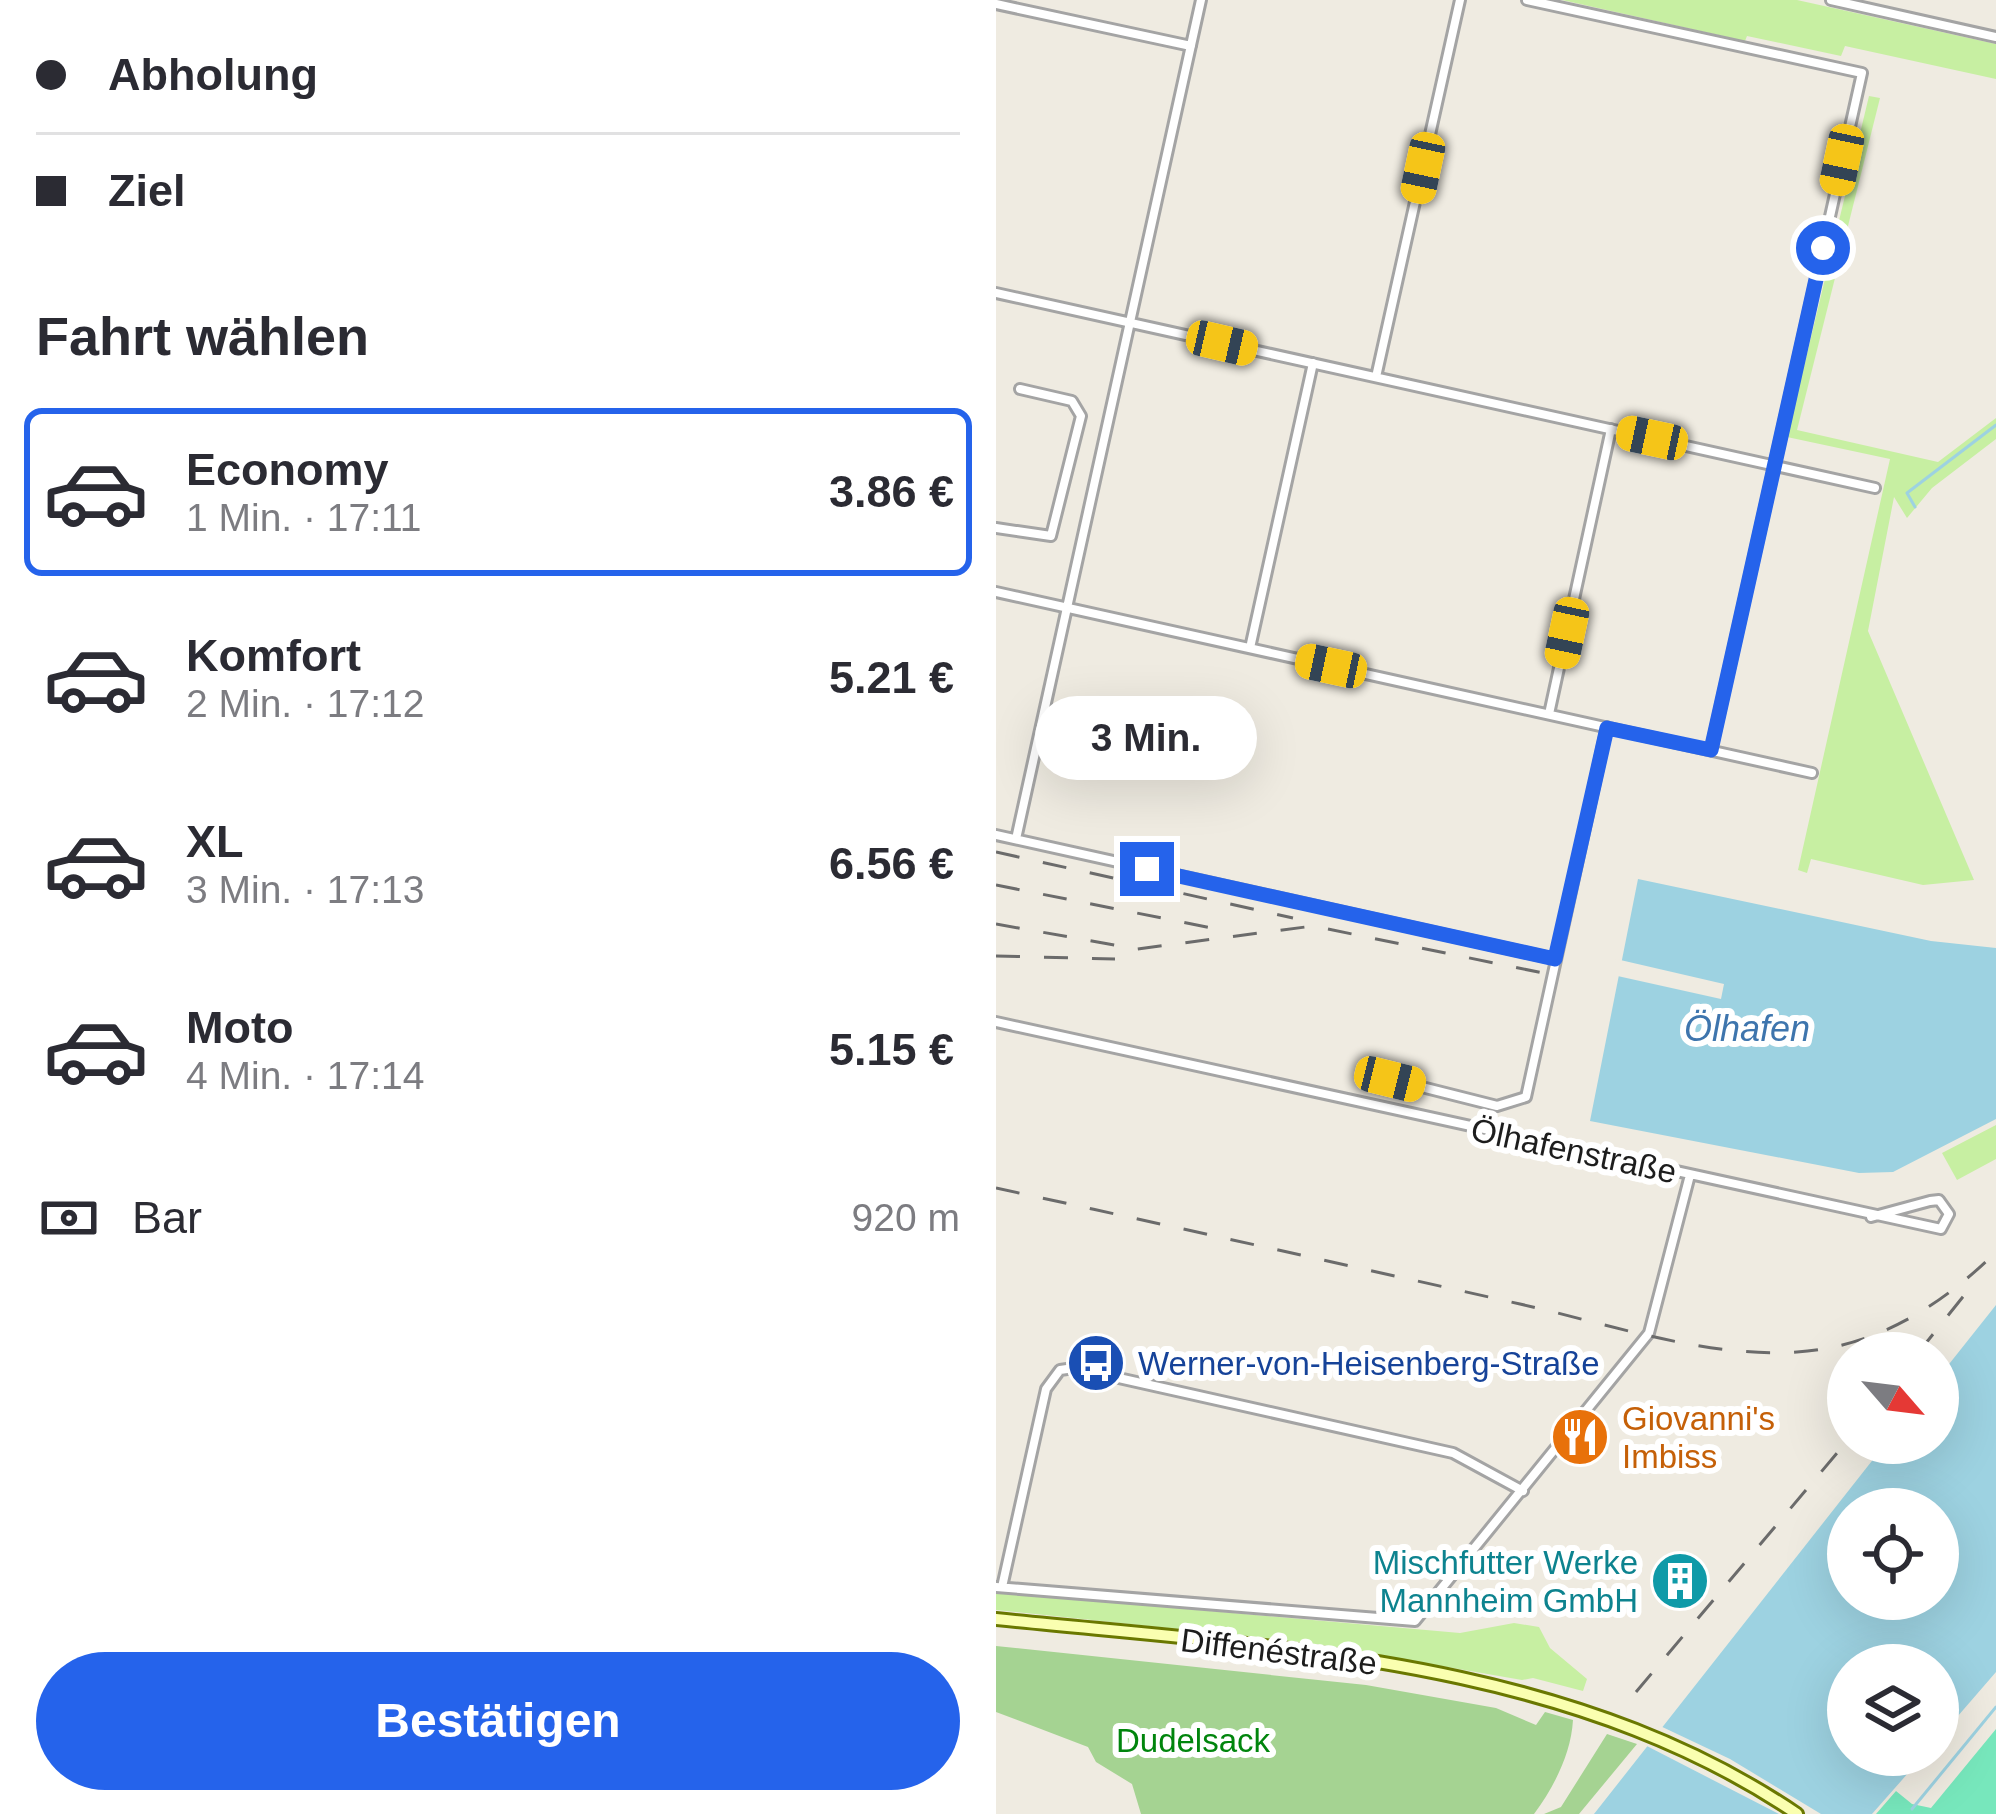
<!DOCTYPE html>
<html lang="de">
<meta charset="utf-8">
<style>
body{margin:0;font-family:Arial,sans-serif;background:#f7f7f7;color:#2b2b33;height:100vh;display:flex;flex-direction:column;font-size:45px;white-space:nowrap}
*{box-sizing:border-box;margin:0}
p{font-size:39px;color:#7c7c81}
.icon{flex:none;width:66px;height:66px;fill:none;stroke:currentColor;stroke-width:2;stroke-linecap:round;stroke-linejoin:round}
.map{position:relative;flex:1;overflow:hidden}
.drawer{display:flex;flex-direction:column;background:#fff;width:996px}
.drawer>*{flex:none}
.top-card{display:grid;align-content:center;height:264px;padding:0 36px;background:#fff}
.needle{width:78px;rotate:118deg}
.fabs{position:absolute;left:831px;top:1332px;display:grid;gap:24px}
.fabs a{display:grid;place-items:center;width:132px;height:132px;border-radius:50%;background:#fff;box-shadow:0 12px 48px #0002;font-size:60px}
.end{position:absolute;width:54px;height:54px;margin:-27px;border:15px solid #2563eb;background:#fff;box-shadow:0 0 0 6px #fff}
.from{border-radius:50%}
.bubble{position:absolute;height:84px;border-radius:42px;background:#fff;box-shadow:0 12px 48px #0002;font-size:39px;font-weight:800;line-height:84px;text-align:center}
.car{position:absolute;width:36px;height:72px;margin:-36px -18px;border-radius:15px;box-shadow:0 0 9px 3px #0007;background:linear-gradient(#f5c518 24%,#345 0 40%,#f5c518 0 76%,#345 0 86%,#f5c518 0)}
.top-card b{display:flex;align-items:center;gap:42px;height:114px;font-size:45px}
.top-card b+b{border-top:3px solid #e1e1e2}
.top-card i{width:30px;height:30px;background:#2b2b33}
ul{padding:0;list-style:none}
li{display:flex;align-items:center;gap:36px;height:168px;margin:0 24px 18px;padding:0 12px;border:6px solid transparent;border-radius:18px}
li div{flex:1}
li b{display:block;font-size:45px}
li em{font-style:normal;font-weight:800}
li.active{border-color:#2563eb}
li>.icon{width:108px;height:108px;stroke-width:1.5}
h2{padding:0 36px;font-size:54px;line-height:144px}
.pay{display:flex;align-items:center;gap:30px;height:132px;padding:0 36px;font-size:45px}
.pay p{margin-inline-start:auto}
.cta{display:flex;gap:24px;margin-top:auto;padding:24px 36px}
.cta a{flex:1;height:138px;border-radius:72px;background:#2563eb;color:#fff;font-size:48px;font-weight:800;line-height:138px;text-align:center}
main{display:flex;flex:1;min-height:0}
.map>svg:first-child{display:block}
.grass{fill:#c7efa2}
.forest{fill:#a5d392}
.pitch{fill:#77e7bc}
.water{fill:#9dd2e1;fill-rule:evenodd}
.pier{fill:#efebe1}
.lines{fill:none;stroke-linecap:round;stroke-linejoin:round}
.stream{stroke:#9dd2e1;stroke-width:3}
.street-casing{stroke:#a4a4a4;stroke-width:14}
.secondary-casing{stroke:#6a7800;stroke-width:16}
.street{stroke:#fff;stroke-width:8}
.secondary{stroke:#faffb0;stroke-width:10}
.rail{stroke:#6b6b6b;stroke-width:3;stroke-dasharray:24 24;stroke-linecap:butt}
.route{stroke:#2563eb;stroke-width:15}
.labels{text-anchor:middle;stroke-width:12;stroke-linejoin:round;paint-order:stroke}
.street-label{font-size:33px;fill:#1d1d1d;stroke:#fff}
.transit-label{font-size:33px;fill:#164399;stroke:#fff;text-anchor:start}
.food-label{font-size:33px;fill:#c56008;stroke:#fff;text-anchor:start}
.culture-label{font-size:33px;fill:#0d838f;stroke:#fff;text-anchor:end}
.park-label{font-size:33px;fill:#01850d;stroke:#fff}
.water-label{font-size:36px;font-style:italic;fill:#3e75ad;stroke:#fff}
</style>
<main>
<section class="drawer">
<div class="top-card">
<b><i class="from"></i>Abholung</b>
<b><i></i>Ziel</b>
</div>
<h2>Fahrt wählen</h2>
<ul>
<li class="active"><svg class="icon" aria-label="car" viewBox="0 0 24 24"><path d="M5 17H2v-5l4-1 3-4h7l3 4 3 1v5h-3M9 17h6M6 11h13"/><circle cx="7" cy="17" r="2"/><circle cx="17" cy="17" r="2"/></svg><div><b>Economy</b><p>1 Min. · 17:11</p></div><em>3.86 €</em></li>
<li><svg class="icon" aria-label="car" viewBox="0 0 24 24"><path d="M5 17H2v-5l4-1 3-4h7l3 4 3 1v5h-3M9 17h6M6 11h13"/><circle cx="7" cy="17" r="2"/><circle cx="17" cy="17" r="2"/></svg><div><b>Komfort</b><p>2 Min. · 17:12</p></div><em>5.21 €</em></li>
<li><svg class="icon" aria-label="car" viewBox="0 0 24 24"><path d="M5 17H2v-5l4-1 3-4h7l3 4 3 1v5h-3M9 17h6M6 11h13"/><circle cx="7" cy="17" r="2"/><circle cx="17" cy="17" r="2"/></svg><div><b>XL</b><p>3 Min. · 17:13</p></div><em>6.56 €</em></li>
<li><svg class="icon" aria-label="car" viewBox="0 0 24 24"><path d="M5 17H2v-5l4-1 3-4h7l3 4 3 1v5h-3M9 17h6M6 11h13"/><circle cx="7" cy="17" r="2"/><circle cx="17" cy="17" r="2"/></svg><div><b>Moto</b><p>4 Min. · 17:14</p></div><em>5.15 €</em></li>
</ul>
<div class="pay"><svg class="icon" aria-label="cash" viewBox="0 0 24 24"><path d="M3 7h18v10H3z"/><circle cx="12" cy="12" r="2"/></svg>Bar<p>920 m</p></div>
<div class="cta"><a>Bestätigen</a></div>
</section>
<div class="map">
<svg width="1000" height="1814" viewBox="0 0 1000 1814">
<rect width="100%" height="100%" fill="#efebe1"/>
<!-- grass -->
<path class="grass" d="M566,0H801L1000,44V79L849,46L845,56L751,36L749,41Z
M873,96L884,98L801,430L942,462L1000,418V439L936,488L911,518L898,497L872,631L978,880L927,885L815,859L811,873L802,870L894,459L791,437Z
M1000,1125V1159L961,1180L946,1153Z
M0,1592L464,1633L518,1623L543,1627L554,1648L591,1679L587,1691L537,1678L526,1680L313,1643L0,1610Z"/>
<!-- forest -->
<path class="forest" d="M0,1646L370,1685L500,1708L540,1725L549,1712L577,1720C575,1754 558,1787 538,1814H145L136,1784L100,1762L92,1747L0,1712Z
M611,1734L641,1744L583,1814H548L565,1807Z"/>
<!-- pitch -->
<path class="pitch" d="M1000,1729V1814H880L900,1791L916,1804L935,1808Z"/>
<!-- water -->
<path class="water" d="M642,879L935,941L1000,948V1119L897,1172L863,1173L594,1121Z
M1000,1305V1672L942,1739V1665H852V1755H928L876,1814H598L890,1443H942V1378ZM852,1509H942V1599H852Z"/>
<!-- pier -->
<path class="pier" d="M620,959L728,984L725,999L617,975Z
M660,1724L734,1759L825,1814H783L645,1743Z"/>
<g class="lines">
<!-- stream -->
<path class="stream" d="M919,507L911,493L1000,425
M916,1809L1000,1707"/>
<defs>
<path id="street" d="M531,0L866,73L715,750
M835,0L1000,37
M0,4L195,46
M0,293L879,488
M380,377L464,0
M0,528L55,536L85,416L76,401L24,389
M0,592L816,773
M254,648L317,363
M553,714L615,429
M0,835L559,959
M20,839L205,0
M0,1022L945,1229L953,1214L943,1200L934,1201L875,1217
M394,1079L501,1106L530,1097L611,727
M0,1587L419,1621L653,1333L694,1175
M6,1587L50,1389L64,1370L78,1368L457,1453L527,1491"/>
<path id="secondary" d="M0,1619C270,1647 568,1656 801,1814"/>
</defs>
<!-- street casing -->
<use href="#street" class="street-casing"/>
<!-- secondary casing -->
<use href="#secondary" class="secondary-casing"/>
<!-- street -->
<use href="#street" class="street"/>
<!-- secondary -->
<use href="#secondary" class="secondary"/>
<!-- rail -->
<path class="rail" d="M0,852L297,918
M0,885L221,929
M0,924L141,949L317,926L552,974
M0,956L119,959
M0,1188C175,1226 350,1265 524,1304C613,1324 710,1358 801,1352C880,1347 945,1306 1000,1252
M922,1353L970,1293
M640,1692L852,1440"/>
</g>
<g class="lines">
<!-- route -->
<path class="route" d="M151,869L559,959L611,728L715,750L827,248"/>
</g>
<!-- icons -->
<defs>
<symbol id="bus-disc" viewBox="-11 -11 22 22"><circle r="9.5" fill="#1a4fb4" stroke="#fff"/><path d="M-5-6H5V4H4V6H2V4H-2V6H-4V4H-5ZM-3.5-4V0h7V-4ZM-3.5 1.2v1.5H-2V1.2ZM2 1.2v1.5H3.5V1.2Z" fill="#fff"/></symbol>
<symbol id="restaurant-disc" viewBox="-11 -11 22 22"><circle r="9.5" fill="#e8710a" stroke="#fff"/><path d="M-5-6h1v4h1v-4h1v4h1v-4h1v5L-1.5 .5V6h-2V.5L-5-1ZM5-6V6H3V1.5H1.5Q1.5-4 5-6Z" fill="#fff"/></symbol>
<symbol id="building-disc" viewBox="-11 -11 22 22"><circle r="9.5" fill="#0f9aa8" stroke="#fff"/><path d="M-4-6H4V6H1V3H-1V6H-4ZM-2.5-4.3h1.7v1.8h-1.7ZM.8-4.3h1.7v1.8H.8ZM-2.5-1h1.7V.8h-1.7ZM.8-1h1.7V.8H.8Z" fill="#fff"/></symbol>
</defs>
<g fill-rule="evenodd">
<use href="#bus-disc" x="67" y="1330" width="66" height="66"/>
<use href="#restaurant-disc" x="551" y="1404" width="66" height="66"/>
<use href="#building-disc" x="651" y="1548" width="66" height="66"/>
</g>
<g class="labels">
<!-- street labels -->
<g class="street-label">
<text transform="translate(578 1150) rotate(12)" y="12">Ölhafenstraße</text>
<text transform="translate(283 1651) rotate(7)" y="12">Diffenéstraße</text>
</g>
<!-- transit labels -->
<g class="transit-label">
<text x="142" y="1375">Werner-von-Heisenberg-Straße</text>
</g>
<!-- food labels -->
<g class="food-label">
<text x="626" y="1430">Giovanni's<tspan x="626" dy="38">Imbiss</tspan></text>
</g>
<!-- culture labels -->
<g class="culture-label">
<text x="642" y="1574">Mischfutter Werke<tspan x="642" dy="38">Mannheim GmbH</tspan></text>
</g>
<!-- park labels -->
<g class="park-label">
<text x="197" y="1752">Dudelsack</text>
</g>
<!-- water labels -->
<g class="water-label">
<text x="751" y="1041">Ölhafen</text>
</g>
</g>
</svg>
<div class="fabs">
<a><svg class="needle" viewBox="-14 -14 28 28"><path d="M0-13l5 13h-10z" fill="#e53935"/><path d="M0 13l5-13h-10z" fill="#7c7c81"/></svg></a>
<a><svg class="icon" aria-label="locate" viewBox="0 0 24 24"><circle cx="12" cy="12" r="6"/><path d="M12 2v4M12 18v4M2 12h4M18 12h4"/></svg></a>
<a><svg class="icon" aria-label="layers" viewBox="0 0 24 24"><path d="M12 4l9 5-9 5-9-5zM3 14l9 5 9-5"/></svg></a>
</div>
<i class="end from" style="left:827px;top:248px"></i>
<i class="end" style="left:151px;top:869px"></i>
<div class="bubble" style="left:39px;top:696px;width:222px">3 Min.</div>
<i class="car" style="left:846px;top:160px;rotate:192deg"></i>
<i class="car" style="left:427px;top:168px;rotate:192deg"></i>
<i class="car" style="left:226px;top:343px;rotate:103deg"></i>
<i class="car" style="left:656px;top:438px;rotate:282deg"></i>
<i class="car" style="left:571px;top:633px;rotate:192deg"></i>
<i class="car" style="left:335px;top:666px;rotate:282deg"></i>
<i class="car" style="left:394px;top:1079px;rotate:104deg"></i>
</div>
</main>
